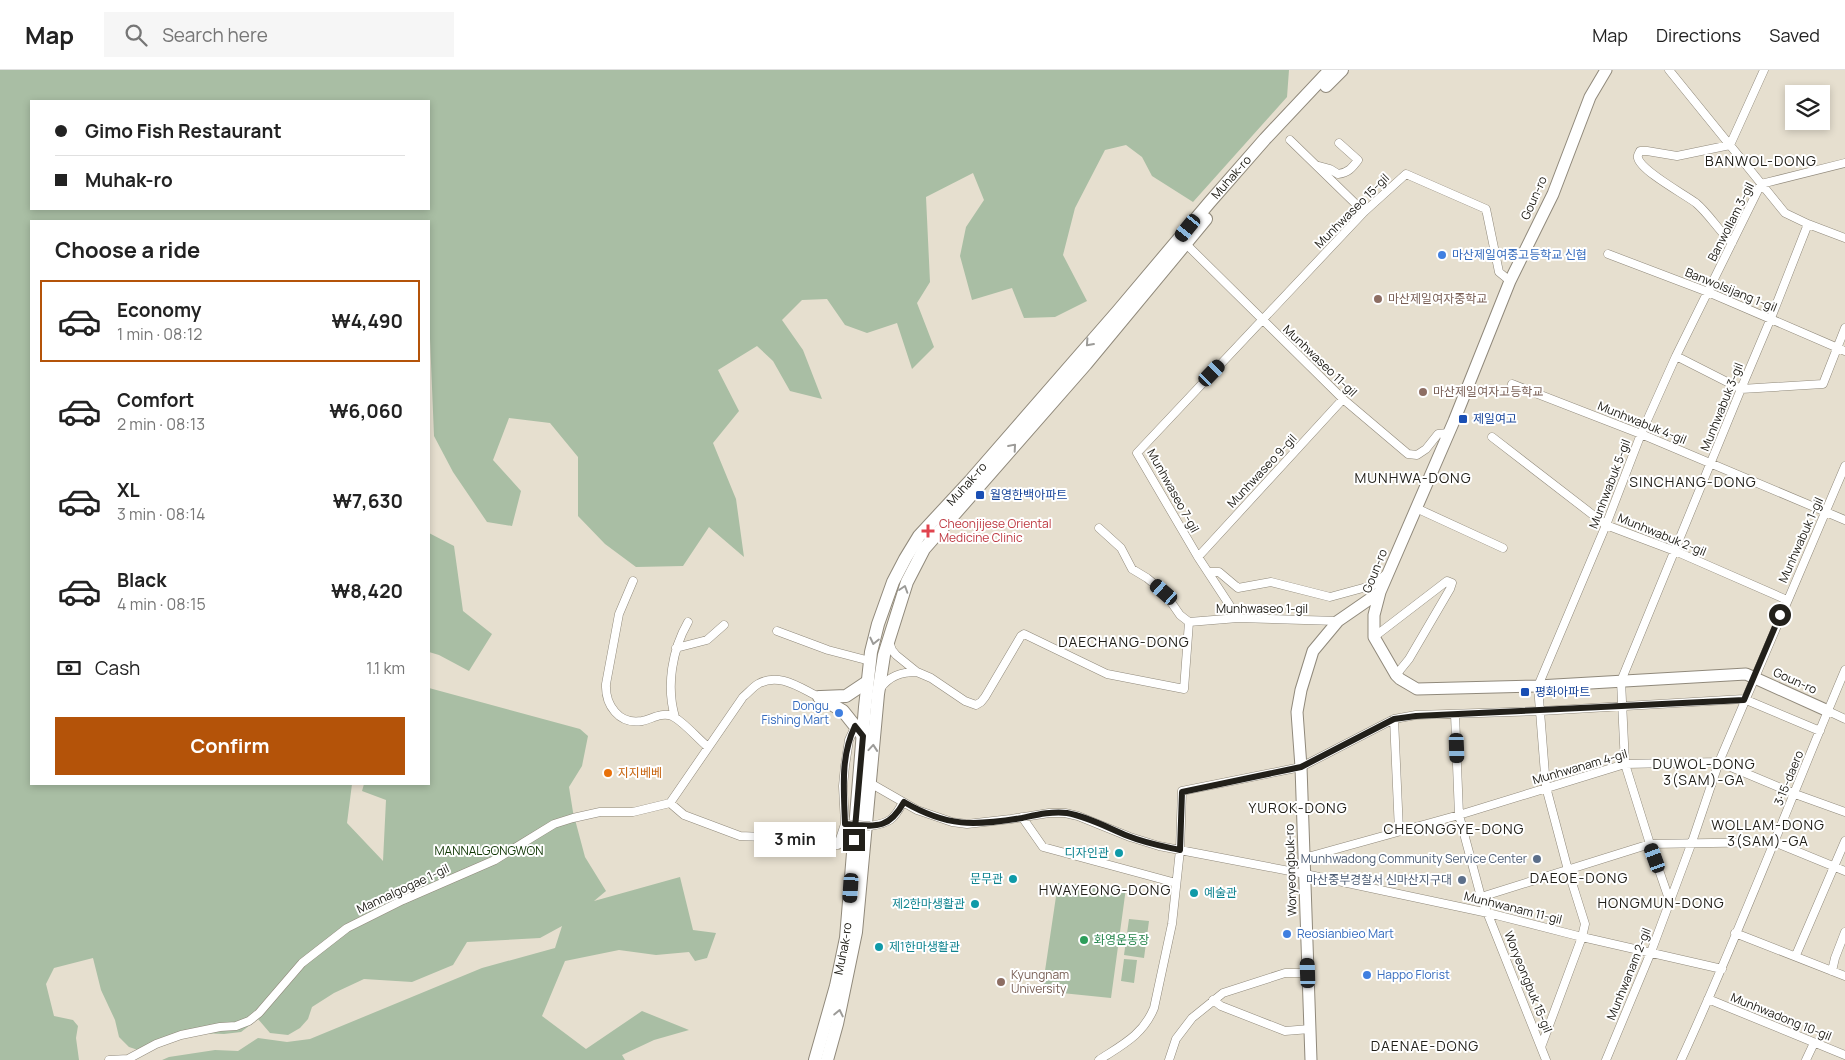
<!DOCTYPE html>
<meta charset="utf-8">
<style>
body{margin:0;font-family:Manrope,"Noto Sans KR",sans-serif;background:#f6f6f6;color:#222;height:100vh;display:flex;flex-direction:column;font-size:19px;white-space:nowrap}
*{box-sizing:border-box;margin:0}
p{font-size:16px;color:#767676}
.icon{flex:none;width:28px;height:28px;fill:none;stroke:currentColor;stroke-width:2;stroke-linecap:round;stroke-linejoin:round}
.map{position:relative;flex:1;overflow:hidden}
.sheet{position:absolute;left:30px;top:150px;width:400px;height:565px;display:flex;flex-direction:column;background:#fff;border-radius:0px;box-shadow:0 2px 8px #0003}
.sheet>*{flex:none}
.banner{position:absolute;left:30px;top:30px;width:400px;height:110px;border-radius:0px;box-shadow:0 2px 8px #0003;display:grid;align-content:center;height:110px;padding:0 25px;background:#fff}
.buttons{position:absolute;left:1785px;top:15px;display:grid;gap:10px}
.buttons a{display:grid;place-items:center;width:45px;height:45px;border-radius:0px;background:#fff;box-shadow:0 2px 8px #0003;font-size:25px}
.end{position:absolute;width:22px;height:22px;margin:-11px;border:6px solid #22201a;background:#fff;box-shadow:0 0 0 2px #fff}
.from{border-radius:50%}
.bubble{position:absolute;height:35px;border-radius:0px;background:#fff;box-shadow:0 2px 8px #0003;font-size:16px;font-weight:700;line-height:35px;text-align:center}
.car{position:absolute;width:15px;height:30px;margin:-15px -8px;border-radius:6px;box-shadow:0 0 4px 1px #0007;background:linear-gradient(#222 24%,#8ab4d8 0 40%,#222 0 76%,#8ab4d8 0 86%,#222 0)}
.banner b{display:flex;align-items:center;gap:18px;height:48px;font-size:19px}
.banner b+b{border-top:1px solid #e0e0e0}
.banner i{width:12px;height:12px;background:#222}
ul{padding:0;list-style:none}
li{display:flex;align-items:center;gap:15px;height:82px;margin:0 10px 8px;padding:0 15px;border:2px solid transparent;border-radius:0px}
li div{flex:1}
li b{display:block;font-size:19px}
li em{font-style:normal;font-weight:700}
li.on{border-color:#b45309}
li>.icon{width:45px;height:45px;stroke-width:1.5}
h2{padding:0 25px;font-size:22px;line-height:60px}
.pay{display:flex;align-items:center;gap:12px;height:55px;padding:0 25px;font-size:19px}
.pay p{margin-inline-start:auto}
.action{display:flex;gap:10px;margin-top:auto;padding:10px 25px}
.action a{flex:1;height:58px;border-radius:0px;background:#b45309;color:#fff;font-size:20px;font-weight:700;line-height:58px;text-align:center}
header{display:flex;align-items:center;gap:30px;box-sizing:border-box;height:70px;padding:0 25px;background:#fff;border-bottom:1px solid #e0e0e0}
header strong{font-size:24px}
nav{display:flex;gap:28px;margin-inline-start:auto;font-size:18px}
.search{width:350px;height:45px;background:#f6f6f6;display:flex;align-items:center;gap:12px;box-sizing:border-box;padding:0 18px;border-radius:0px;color:#767676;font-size:19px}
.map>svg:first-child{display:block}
.green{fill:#a9bea4;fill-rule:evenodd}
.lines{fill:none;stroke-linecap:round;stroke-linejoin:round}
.minor-casing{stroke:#90897b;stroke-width:9}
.secondary-casing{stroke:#90897b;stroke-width:13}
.primary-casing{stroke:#90897b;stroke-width:14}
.minor{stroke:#fff;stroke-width:8}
.secondary{stroke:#fff;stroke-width:11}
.primary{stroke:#fff;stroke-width:12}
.minor-bridge-casing{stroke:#90897b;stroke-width:9;stroke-linecap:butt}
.minor-bridge{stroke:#fff;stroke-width:8}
.oneway{stroke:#9c9b98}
.route{stroke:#22201a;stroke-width:6}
.shop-dot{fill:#3f7fe0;stroke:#fff;stroke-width:2}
.education-dot{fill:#8d6e63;stroke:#fff;stroke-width:2}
.transit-dot{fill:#1a4fb4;stroke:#fff;stroke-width:2}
.health-dot{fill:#e0444e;stroke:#fff;stroke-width:2}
.food-dot{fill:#e8710a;stroke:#fff;stroke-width:2}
.culture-dot{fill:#0f9aa8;stroke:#fff;stroke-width:2}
.service-dot{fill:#5c6f8a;stroke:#fff;stroke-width:2}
.leisure-dot{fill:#2e9e5b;stroke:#fff;stroke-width:2}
.labels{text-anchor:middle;stroke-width:4;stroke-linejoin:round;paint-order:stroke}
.street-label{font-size:12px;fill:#22201a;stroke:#fff}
.shop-label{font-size:12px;fill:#366cbe;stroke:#fff;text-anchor:start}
.education-label{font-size:12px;fill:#785e54;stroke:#fff;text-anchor:start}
.transit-label{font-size:12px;fill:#164399;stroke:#fff;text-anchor:start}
.health-label{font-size:12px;fill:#be3a42;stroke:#fff;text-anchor:start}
.food-label{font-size:12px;fill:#c56008;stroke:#fff;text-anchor:start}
.park-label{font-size:12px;fill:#0f3603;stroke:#fff}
.culture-label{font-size:12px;fill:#0d838f;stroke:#fff;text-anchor:end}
.service-label{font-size:12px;fill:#4e5e75;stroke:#fff;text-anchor:end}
.leisure-label{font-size:12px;fill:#27864d;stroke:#fff;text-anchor:start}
.neighbourhood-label{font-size:14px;letter-spacing:1px;fill:#22201a;stroke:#fff}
</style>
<header>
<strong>Map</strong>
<div class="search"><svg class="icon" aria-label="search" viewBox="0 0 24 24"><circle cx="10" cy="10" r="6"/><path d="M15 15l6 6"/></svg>Search here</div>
<nav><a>Map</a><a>Directions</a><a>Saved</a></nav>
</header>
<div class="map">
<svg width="1845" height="990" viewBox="0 0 1845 990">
<rect width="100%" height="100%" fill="#e6dfcf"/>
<!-- green -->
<path class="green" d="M0,0H1289L1287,27L1193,132L1152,106L1142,87L1126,75L1105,80L1075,138L1063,185L1087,231L1055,247L1024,248L1012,218L972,230L960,186L966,157L984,130L973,103L926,127L930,212L917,233L934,277L912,299L897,253L867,263L845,255L827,229L802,230L782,250L803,280L822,329L790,321L773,291L757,276L718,300L739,341L713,373L736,429L744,487L709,457L683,496L636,497L605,474L578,446V387L550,353L509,348L493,390L521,421L512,456L487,452L453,402L434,366L429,244V151H31V714H352L347,753L383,791L386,730L362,721L364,714H429V618L580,659L588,666L582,696L569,717L573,742L585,787L606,821L594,831L680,807L693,860L716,863L707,888L695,891L689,882L656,885L619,880L565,891L542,946L586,979L642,941L689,960L654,970L622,985L625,990H162L169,987L215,980L238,981L258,968L287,972L310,969L482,898L555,878L562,856L540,868L467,872L453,895L412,912L364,909L334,923L312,937L308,949L300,958L288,965L270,963L258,949L241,962L224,964L198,963L141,981L129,977L119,967L115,950L101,920L93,888L54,898L46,914L54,946L73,950L78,956L76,968L79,990H0ZM31,31H429V139H31Z
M429,463L454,476L463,541L492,564L469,601L439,585L429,582Z
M1058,813L1126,818L1111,928L1042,921Z
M1129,849L1149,851L1144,888L1124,885Z
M1124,889L1137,890L1134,913L1121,911Z"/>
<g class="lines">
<defs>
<path id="minor" d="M1669,0L1785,143L1808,154L1845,168
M1290,70L1364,142
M1319,96L1330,99L1338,104C1348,103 1352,98 1358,90L1339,73
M1732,173C1719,161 1709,144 1696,133C1684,124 1641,101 1638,88C1637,85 1639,84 1640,81H1647L1677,86L1730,75L1764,0
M1186,174L1343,329L1408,384L1417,385L1426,379L1438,364L1449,363
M1608,184L1708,222L1845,281
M1676,286L1741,319L1823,314L1845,258
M1512,314L1641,364L1845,450
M1492,367L1606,455L1675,481L1787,530
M1416,438L1503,478
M1099,458L1121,478L1132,499L1147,508L1164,522L1180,545L1189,552
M1198,487L1343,329
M1208,502H1219L1238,518L1271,512L1330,527L1374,515L1385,505
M633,511L619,544L606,614C605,635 619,655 642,651C652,649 661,642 672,646C683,651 698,669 708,677
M1238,548L1198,487L1137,383L1364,142L1406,104L1486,139L1499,202L1510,211
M1189,552L1238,548L1338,551
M777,561L828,580L870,591
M1374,567L1447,511L1452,513L1450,519L1409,589L1396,605
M889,572L892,580L896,585L917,602L931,608L965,631L976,635L981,632L985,627L1021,566L1024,564L1107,604L1184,619L1189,552
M676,578L707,570L724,555
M880,619C889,606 901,602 917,602
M1828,641L1845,649
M1455,644L1459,745L1481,827L1546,990
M675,647C666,616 672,580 688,552
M1394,649L1399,761
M870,713L917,740L952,752L967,754L1011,749L1049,743H1065L1078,746L1130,767L1159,776L1305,804L1488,843L1582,867L1722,899
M670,733L684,745L740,766L767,767L820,775H838L845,754L843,716L845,696L849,670L856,655
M1022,747L1043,777L1176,813
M870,756C889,753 894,750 903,732
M1304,788L1459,745L1625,694L1719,692L1795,724L1845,742
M1481,827L1650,774L1774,772L1845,801
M1670,832L1650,774L1625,694L1621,611L1741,319L1771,248L1808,154
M1735,863L1845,906
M1796,885L1845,771
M1832,901L1835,888L1845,862
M1708,929L1845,985
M1213,930L1221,936L1285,961L1310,959
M1541,977L1582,867L1585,854L1568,800L1546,717L1538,616L1606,455L1641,364L1676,286L1761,114L1845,93
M109,990L128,989L156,974L181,965L220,957L236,956L249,951L259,943L302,893L347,858L403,830L495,790L554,754L573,748L600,742H633L670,733L743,627C748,623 753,617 758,614C779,602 800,618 819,627
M1099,990C1122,975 1143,965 1154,938L1172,854L1180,780L1182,721L1301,697L1394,649L1416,645L1540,641L1744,629L1820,661
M1169,990L1176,969L1192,948L1223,923L1285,903H1308
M1606,990L1651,882L1692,772L1719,692L1845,396
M1681,990C1740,862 1790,730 1845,600
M1806,990L1814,973"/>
<path id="secondary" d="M1606,0L1590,27L1553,124L1510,211L1454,351L1380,522L1374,545V567L1396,605L1400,609L1417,619L1538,616L1746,604L1828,641
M1311,990L1301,697L1297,642L1301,620L1313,581L1338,551L1380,522"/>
<g id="primary">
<path d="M1326,16L1342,0"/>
<path d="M819,627L843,641L863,666"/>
<path d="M821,627L846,626L867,612"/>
<path id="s1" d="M815,990L836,916L846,868L865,637L871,582L878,554L893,512L905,489L919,466L970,411L1118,241L1209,133L1265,69L1330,0"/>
<path d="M827,990L837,954L856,862L878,624L884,585L907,512L924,479L1086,294L1206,149"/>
</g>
</defs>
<!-- minor casing -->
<use href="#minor" class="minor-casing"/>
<!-- secondary casing -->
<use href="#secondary" class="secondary-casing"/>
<!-- primary casing -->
<use href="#primary" class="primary-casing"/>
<!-- minor -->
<use href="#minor" class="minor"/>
<!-- secondary -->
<use href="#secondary" class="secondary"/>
<!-- primary -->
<use href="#primary" class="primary"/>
<defs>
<path id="minor-bridge" d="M845,754L870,756"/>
</defs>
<!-- minor-bridge casing -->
<use href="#minor-bridge" class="minor-bridge-casing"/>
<!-- minor-bridge -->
<use href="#minor-bridge" class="minor-bridge"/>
</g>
<!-- one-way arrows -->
<defs><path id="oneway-chevron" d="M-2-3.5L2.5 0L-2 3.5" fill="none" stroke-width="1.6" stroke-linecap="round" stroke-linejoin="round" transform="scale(1.25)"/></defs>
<g class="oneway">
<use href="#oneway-chevron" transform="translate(1089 273) rotate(132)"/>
<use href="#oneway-chevron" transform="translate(1013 377) rotate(-49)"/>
<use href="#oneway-chevron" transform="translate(904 519) rotate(-72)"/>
<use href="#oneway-chevron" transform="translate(874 571) rotate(103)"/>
<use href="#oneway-chevron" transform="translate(873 678) rotate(-85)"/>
<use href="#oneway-chevron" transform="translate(839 943) rotate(-78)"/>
</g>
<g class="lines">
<!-- route -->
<path class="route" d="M854,770C857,735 860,701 863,666L855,656C840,687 844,721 845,754C874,756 888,761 904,732C947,757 974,756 1022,748C1036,745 1052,741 1067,743C1089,747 1108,758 1128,766C1145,773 1162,776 1180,780L1182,722L1301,697L1394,649L1416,646L1744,630L1780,545"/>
</g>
<!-- markers -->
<g class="shop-dot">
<circle cx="1442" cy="185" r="5"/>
<circle cx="839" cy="643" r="5"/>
<circle cx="1287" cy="864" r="5"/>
<circle cx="1367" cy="905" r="5"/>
</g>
<g class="education-dot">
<circle cx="1378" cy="229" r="5"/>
<circle cx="1423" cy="322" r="5"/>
<circle cx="1001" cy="912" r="5"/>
</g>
<g class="transit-dot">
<rect x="1458" y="344" width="10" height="10" rx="2.5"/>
<rect x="975" y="420" width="10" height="10" rx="2.5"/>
<rect x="1520" y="617" width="10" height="10" rx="2.5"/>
</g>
<path class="health-dot" d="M925.5 453.5h5v5h5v5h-5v5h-5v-5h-5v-5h5z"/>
<circle class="food-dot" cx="608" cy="703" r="5"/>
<g class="culture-dot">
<circle cx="1119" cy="783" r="5"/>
<circle cx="1013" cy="809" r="5"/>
<circle cx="1194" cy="823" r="5"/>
<circle cx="975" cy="834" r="5"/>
<circle cx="879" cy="877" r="5"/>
</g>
<g class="service-dot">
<circle cx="1537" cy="789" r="5"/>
<circle cx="1462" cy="810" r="5"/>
</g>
<circle class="leisure-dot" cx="1084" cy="870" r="5"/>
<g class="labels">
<!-- street labels -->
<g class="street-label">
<text dy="4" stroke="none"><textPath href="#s1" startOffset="1015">Muhak-ro</textPath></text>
<text transform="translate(1534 128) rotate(-66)" y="4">Goun-ro</text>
<text transform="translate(1352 141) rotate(-45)" y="4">Munhwaseo 15-gil</text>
<text transform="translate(1731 152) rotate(-63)" y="4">Banwollam 3-gil</text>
<text transform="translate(1731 220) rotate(22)" y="4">Banwolsijang 1-gil</text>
<text transform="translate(1320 291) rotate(44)" y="4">Munhwaseo 11-gil</text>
<text transform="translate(1722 337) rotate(-68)" y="4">Munhwabuk 3-gil</text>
<text transform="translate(1642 353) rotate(22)" y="4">Munhwabuk 4-gil</text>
<text transform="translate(1262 401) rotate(-47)" y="4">Munhwaseo 9-gil</text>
<text dy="4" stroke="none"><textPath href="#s1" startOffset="610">Muhak-ro</textPath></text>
<text transform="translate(1610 414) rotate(-69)" y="4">Munhwabuk 5-gil</text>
<text transform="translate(1173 421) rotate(61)" y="4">Munhwaseo 7-gil</text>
<text transform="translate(1662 465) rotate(22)" y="4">Munhwabuk 2-gil</text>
<text transform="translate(1801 470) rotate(-66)" y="4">Munhwabuk 1-gil</text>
<text transform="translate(1375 501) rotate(-68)" y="4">Goun-ro</text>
<text x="1262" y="543">Munhwaseo 1-gil</text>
<text transform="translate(1795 611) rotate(24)" y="4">Goun-ro</text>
<text transform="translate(1580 697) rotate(-16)" y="4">Munhwanam 4-gil</text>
<text transform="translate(1789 708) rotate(-68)" y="4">3·15-daero</text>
<text transform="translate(1291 800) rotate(-92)" y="4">Woryeongbuk-ro</text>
<text transform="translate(403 819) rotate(-25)" y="4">Mannalgogae 1-gil</text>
<text transform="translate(1513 838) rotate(14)" y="4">Munhwanam 11-gil</text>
<text dy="4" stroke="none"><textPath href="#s1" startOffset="115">Muhak-ro</textPath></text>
<text transform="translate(1629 904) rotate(-68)" y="4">Munhwanam 2-gil</text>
<text transform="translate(1528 912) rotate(68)" y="4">Woryeongbuk 15-gil</text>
<text transform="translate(1781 947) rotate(22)" y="4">Munhwadong 10-gil</text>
</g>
<!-- shop labels -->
<g class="shop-label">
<text x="1452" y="189">마산제일여중고등학교 신협</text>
<text x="829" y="640" text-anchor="end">Dongu<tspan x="829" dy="14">Fishing Mart</tspan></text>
<text x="1297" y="868">Reosianbieo Mart</text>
<text x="1377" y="909">Happo Florist</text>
</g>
<!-- education labels -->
<g class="education-label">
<text x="1388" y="233">마산제일여자중학교</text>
<text x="1433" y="326">마산제일여자고등학교</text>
<text x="1011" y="909">Kyungnam<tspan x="1011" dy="14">University</tspan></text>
</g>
<!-- transit labels -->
<g class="transit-label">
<text x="1473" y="353">제일여고</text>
<text x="990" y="429">월영한백아파트</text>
<text x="1535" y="626">평화아파트</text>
</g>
<!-- health labels -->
<g class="health-label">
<text x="939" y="458">Cheonjijese Oriental<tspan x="939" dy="14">Medicine Clinic</tspan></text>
</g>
<!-- food labels -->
<g class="food-label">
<text x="618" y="707">지지베베</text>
</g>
<!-- park labels -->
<g class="park-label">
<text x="489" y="785">MANNALGONGWON</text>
</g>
<!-- culture labels -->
<g class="culture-label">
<text x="1109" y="787">디자인관</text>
<text x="1003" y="813">문무관</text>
<text x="1204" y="827" text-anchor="start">예술관</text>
<text x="965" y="838">제2한마생활관</text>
<text x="889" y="881" text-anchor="start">제1한마생활관</text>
</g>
<!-- service labels -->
<g class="service-label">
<text x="1527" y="793">Munhwadong Community Service Center</text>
<text x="1452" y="814">마산중부경찰서 신마산지구대</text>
</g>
<!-- leisure labels -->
<g class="leisure-label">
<text x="1094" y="874">화영운동장</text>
</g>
<!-- neighbourhood labels -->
<g class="neighbourhood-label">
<text x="1761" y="96">BANWOL-DONG</text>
<text x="1413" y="413">MUNHWA-DONG</text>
<text x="1693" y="417">SINCHANG-DONG</text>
<text x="1124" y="577">DAECHANG-DONG</text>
<text x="1704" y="699">DUWOL-DONG<tspan x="1704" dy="16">3(SAM)-GA</tspan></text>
<text x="1298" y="743">YUROK-DONG</text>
<text x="1768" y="760">WOLLAM-DONG<tspan x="1768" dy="16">3(SAM)-GA</tspan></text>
<text x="1454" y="764">CHEONGGYE-DONG</text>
<text x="1579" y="813">DAEOE-DONG</text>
<text x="1105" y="825">HWAYEONG-DONG</text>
<text x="1661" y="838">HONGMUN-DONG</text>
<text x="1425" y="981">DAENAE-DONG</text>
</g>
</g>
</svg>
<div class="buttons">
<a><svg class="icon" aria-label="layers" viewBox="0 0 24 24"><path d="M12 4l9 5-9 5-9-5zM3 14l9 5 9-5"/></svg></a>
</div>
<i class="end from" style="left:1780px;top:545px"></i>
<i class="end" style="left:854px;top:770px"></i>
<div class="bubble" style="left:754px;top:752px;width:82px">3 min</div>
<i class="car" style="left:1188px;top:158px;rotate:219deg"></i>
<i class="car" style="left:1212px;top:303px;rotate:44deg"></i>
<i class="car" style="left:1164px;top:522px;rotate:311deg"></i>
<i class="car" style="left:1457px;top:678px;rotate:178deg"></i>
<i class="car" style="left:1655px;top:788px;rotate:340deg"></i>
<i class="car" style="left:851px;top:818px;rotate:184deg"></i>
<i class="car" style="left:1308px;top:903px;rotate:358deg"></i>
<div class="banner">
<b><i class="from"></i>Gimo Fish Restaurant</b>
<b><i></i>Muhak-ro</b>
</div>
<section class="sheet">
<h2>Choose a ride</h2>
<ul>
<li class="on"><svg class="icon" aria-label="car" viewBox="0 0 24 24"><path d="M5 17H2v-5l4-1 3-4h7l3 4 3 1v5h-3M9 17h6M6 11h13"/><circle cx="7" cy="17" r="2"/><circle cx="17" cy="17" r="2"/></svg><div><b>Economy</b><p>1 min · 08:12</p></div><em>₩4,490</em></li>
<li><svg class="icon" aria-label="car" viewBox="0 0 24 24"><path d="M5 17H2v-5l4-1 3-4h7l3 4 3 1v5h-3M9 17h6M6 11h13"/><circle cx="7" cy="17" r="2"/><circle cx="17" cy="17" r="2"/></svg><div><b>Comfort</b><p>2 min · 08:13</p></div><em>₩6,060</em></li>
<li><svg class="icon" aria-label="car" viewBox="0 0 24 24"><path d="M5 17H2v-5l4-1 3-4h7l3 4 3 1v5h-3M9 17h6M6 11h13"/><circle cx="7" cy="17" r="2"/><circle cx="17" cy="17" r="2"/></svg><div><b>XL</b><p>3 min · 08:14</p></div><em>₩7,630</em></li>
<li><svg class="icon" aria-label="car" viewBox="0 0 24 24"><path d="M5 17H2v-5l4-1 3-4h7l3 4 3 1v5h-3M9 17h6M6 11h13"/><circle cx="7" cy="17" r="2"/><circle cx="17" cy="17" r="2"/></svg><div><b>Black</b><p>4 min · 08:15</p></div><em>₩8,420</em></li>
</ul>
<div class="pay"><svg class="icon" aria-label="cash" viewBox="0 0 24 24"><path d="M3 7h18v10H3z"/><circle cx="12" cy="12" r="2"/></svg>Cash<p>1.1 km</p></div>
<div class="action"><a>Confirm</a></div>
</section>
</div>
